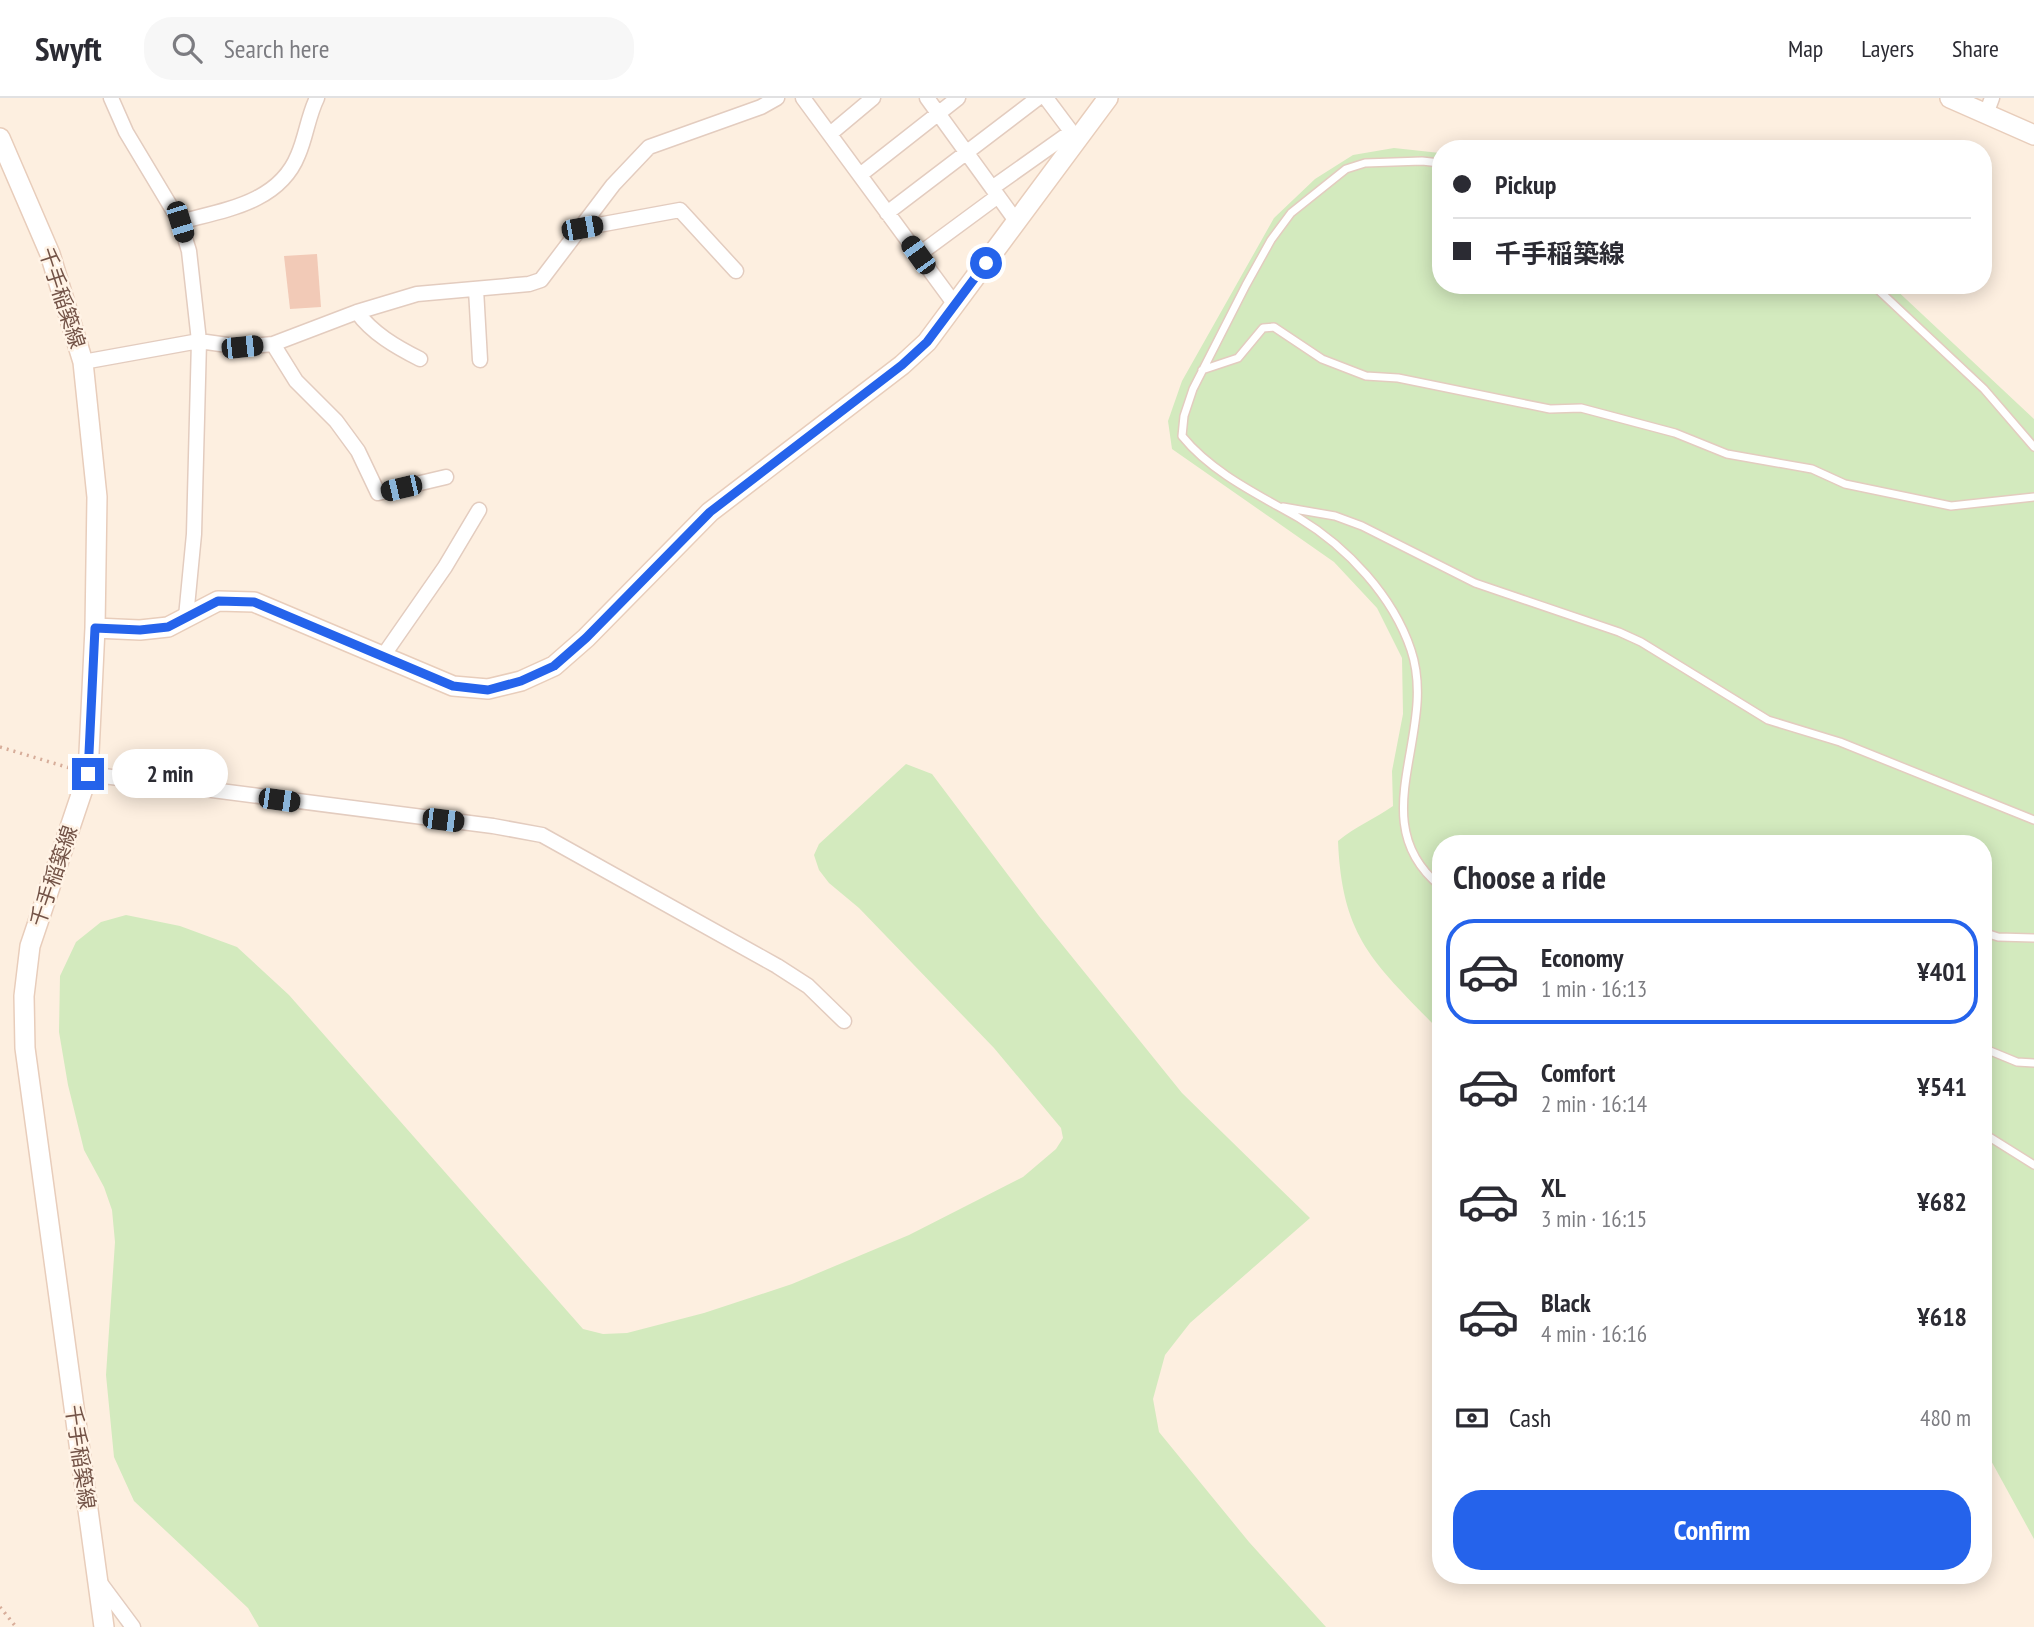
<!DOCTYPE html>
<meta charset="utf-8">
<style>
body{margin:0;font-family:"PT Sans Narrow","Noto Sans JP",sans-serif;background:#f7f7f7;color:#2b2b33;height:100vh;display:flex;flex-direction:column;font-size:26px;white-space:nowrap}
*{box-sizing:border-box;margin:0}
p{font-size:23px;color:#7c7c81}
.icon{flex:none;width:38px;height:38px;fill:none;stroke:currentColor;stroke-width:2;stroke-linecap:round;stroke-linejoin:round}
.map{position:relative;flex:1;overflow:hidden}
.drawer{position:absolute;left:1432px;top:737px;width:560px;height:749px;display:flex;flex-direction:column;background:#fff;border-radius:28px;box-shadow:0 4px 18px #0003}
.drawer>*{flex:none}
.top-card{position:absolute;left:1432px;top:42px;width:560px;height:154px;border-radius:28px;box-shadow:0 4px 18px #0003;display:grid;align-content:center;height:154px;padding:0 21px;background:#fff}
.end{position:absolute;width:32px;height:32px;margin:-16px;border:9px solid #2563eb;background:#fff;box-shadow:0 0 0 4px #fff}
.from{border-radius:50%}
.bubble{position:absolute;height:49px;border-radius:24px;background:#fff;box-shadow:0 4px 18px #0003;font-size:23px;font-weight:700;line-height:49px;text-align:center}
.car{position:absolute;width:21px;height:42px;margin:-21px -10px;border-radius:9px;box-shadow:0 0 5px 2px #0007;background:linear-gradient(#222 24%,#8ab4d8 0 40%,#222 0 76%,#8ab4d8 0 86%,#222 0)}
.top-card b{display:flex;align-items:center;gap:24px;height:66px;font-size:26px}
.top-card b+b{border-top:2px solid #e1e1e2}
.top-card i{width:18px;height:18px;background:#2b2b33}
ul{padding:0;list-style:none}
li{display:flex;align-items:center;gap:21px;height:105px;margin:0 14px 10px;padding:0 7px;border:4px solid transparent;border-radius:28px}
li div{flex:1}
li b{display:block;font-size:26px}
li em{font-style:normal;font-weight:700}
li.active{border-color:#2563eb}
li>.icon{width:63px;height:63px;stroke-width:1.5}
h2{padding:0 21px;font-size:32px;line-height:84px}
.pay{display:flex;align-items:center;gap:18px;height:77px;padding:0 21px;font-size:26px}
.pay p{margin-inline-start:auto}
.primary-button{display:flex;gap:14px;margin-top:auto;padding:14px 21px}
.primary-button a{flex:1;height:80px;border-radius:28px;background:#2563eb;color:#fff;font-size:28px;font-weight:700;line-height:80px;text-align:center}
header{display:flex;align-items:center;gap:42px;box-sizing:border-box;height:98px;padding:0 35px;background:#fff;border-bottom:2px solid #e1e1e2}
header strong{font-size:33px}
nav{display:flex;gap:38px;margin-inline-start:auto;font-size:24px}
.search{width:490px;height:63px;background:#f7f7f7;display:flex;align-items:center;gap:18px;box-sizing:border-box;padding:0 24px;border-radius:28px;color:#7c7c81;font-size:26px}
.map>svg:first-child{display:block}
.green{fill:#d3eabe}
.building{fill:#f2cab7}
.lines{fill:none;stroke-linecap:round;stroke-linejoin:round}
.lane-casing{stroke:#e3ccbf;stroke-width:10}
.street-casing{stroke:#e3ccbf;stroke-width:17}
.secondary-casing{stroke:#e8cdbb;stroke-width:22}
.path{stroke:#d7ad9a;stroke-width:3.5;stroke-dasharray:2 5;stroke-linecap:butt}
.lane{stroke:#fff;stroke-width:7}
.street{stroke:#fff;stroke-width:14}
.secondary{stroke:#fff;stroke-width:19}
.route{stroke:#2563eb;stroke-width:9}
.labels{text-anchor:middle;stroke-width:5;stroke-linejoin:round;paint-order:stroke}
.street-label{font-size:21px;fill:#735347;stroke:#fff3e6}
</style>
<header>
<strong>Swyft</strong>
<div class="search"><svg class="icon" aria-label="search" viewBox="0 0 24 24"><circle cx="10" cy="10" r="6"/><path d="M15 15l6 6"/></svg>Search here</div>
<nav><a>Map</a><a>Layers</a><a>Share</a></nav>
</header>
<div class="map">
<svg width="2034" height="1529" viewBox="0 0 2034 1529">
<rect width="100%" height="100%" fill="#fdefe0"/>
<!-- green -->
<path class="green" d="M1394,50L1440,55V187H1891L2034,321V1441L1983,1348V746H1440V930L1434,927C1372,863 1342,838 1338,743C1356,728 1375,721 1393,708L1392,673L1403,616L1402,560L1377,510L1334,464L1172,351L1168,323L1182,283L1274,120L1315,81L1353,57Z
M906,666L932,676L1039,818L1182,995L1310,1120L1190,1225L1165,1257L1153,1301L1159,1334L1249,1444L1326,1529H259L248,1510L134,1403L114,1359L106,1277L115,1144L112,1112L104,1089L84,1052L68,987L59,934L60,878L76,844L101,824L126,817L180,828L237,849L289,897L583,1231L603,1236L627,1235L704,1215L792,1186L909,1137L1023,1079L1056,1051L1063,1040L1061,1030L994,950L859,810L829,785L819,772L814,757L819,746Z"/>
<!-- building -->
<path class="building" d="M317,156L321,209L290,211L284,158Z"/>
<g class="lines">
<defs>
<path id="lane" d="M1440,65L1422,63L1365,65L1346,71L1291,115L1271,142L1246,187L1193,291L1184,318L1182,338C1212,375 1259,397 1299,420C1347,449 1393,498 1411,552C1439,635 1361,723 1440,788
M1873,187L1984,291L2034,349
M1202,272L1238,260L1263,230L1274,229L1322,261L1366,278L1398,280L1550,311L1581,310L1675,335L1727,356L1812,371L1845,386L1951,408L2034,399
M1283,409L1335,418L1362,428L1475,485L1619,534L1641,544L1768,622L1840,644L2034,722
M1498,746L1499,745
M1983,834L1998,839L2034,840
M1983,950L2017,964L2034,965
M1983,1035L2034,1067"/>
<path id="street" d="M111,0L126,34L180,124L189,153L199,243L194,436L186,519
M803,0L956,208
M927,0L1016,123
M1046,0L1076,40
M1986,16L1992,0
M830,36L873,0
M860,77L958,0
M992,90L1071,34
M887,115L1038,0
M180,124C224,112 279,105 298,57C306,39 308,18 317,0
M582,130L680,112L736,173
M918,157L998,98
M476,191L480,262
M357,214C372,235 396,249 420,261
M273,246L296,283L336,323L358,353L378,395L446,379
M83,264L199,243L242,249L273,246L357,214L417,196L529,186L541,182L613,87L649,49L761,9L777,0
M383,558L445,469L479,412
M88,676L493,728L542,737L777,868L808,888L844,923
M98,1482L133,1529"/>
<path id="secondary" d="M1950,0L2034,37
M0,40L50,156L83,264L97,399L95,530L88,676L30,848L24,898L25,950L104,1529
M95,530L140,532L168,529L218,503L254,504L453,588L488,591L521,583L554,568L586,540L710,414L902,267L927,244L1108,0"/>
</defs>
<!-- lane casing -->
<use href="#lane" class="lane-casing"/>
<!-- street casing -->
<use href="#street" class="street-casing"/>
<!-- secondary casing -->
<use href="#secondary" class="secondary-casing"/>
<!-- path -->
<path class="path" d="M0,649L73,671
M0,1509L16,1529"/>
<!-- lane -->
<use href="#lane" class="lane"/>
<!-- street -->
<use href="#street" class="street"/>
<!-- secondary -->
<use href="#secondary" class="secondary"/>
</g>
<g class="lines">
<!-- route -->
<path class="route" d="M88,676L95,530L140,532L168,529L218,503L254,504L453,588L488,592L521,583L554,568L586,540L710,414L902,267L927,244L986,165"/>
</g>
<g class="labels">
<!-- street labels -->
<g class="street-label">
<text transform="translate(62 200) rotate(72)" y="7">千手稲築線</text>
<text transform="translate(54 778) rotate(-71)" y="7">千手稲築線</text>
<text transform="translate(80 1359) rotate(82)" y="7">千手稲築線</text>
</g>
</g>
</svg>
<i class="end from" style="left:986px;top:165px"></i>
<i class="end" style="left:88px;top:676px"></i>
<div class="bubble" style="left:112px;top:651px;width:116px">2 min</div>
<i class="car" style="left:180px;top:124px;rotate:163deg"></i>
<i class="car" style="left:582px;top:130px;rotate:80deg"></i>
<i class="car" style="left:918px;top:157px;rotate:324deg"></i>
<i class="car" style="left:242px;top:249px;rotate:84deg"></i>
<i class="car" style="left:401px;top:390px;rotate:257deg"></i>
<i class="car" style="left:279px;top:702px;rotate:98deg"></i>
<i class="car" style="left:443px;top:722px;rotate:97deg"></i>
<div class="top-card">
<b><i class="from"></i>Pickup</b>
<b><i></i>千手稲築線</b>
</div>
<section class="drawer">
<h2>Choose a ride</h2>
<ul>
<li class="active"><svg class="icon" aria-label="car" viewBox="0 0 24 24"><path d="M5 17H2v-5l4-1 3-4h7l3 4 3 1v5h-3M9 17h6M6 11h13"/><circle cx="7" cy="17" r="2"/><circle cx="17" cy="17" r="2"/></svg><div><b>Economy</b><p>1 min · 16:13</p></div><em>¥401</em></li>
<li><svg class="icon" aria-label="car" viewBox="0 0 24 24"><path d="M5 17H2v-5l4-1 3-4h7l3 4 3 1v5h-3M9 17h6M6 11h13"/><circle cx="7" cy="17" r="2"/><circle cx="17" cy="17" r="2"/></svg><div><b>Comfort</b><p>2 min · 16:14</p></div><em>¥541</em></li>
<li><svg class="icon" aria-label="car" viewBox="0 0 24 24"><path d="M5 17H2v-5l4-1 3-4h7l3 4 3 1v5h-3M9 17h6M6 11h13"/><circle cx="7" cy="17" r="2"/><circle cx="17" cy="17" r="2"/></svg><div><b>XL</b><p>3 min · 16:15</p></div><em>¥682</em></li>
<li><svg class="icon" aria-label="car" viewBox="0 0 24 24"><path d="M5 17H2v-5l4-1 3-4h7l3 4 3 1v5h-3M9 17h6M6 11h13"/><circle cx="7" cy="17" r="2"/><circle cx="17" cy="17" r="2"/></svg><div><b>Black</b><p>4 min · 16:16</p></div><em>¥618</em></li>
</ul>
<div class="pay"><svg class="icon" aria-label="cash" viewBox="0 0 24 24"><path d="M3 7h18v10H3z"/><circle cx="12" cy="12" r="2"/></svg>Cash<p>480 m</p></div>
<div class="primary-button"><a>Confirm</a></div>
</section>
</div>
